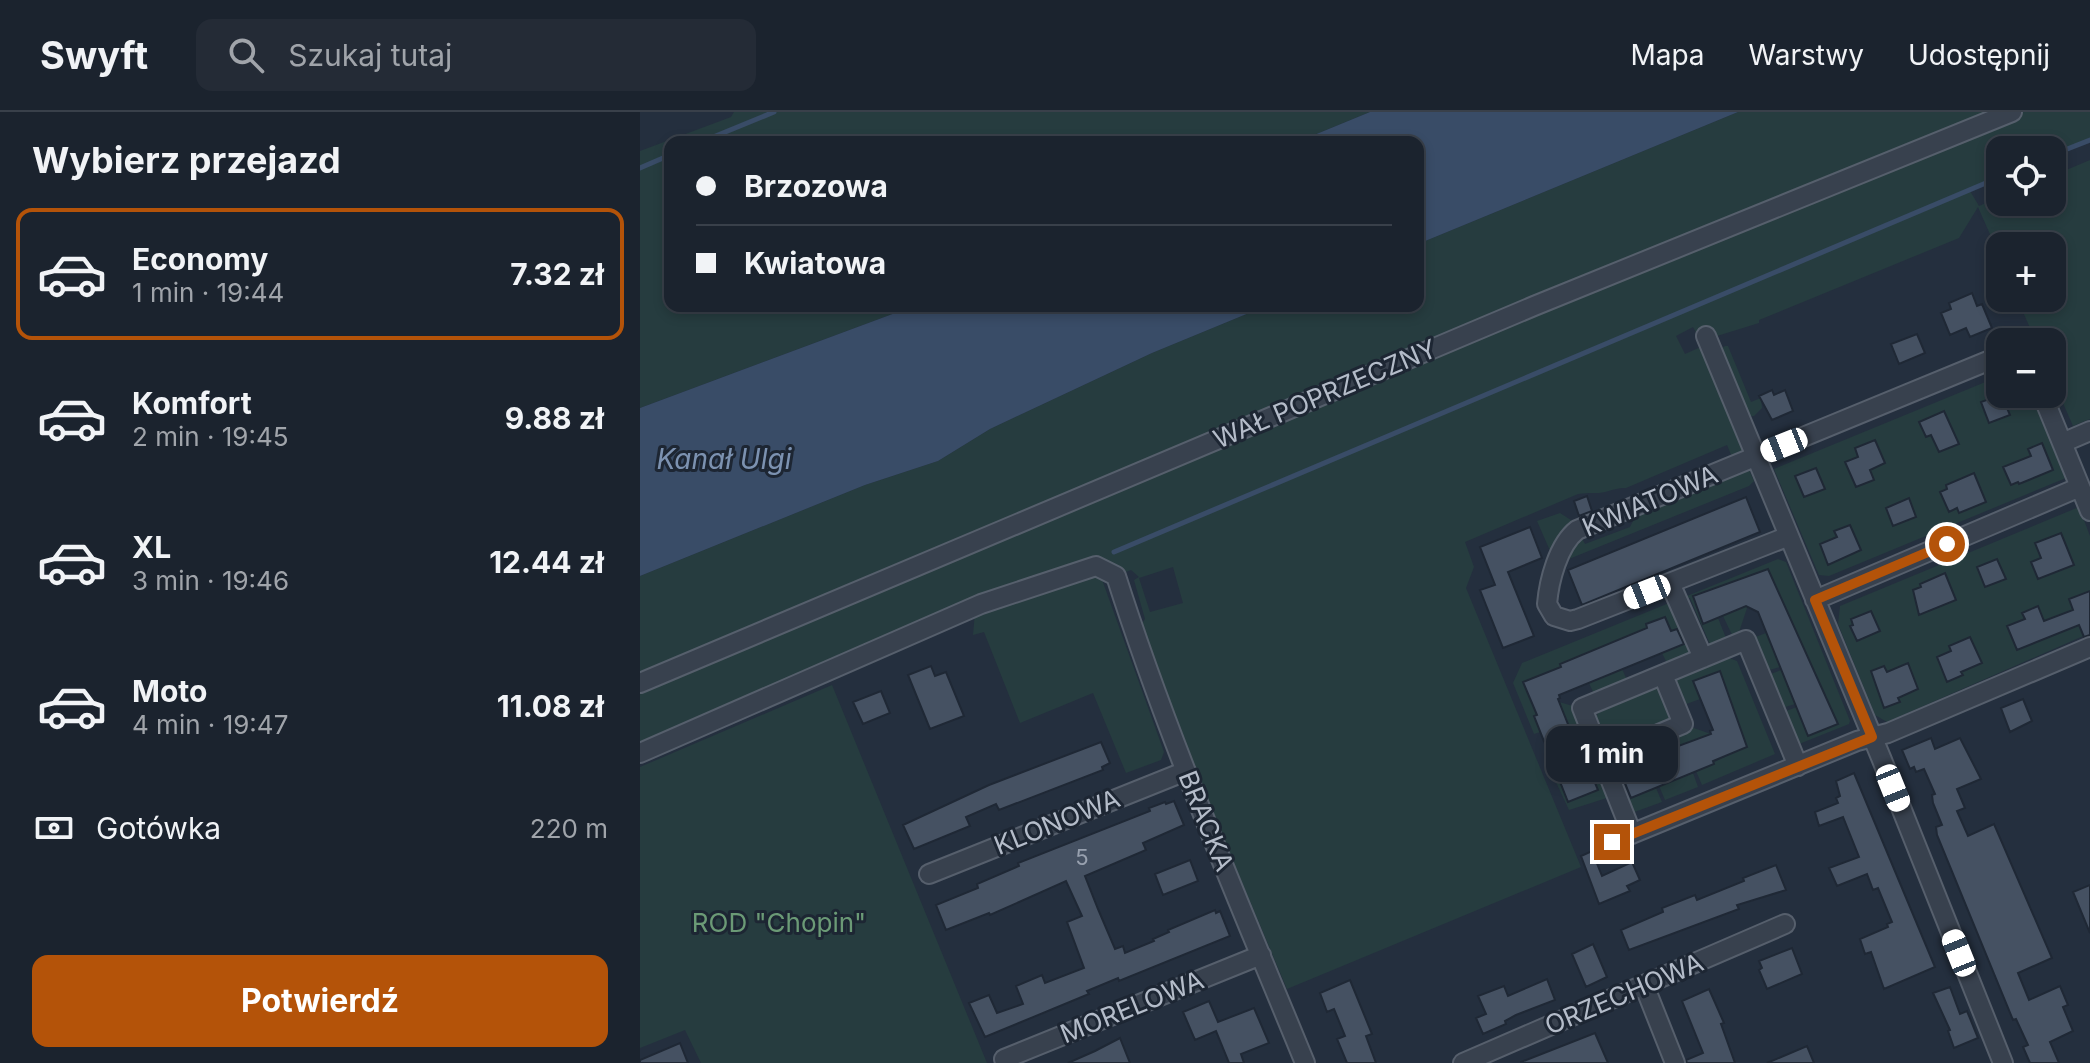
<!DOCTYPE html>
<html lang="pl">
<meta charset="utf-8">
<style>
body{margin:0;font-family:Inter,sans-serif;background:#242b36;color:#f1f3f6;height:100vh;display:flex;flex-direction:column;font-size:30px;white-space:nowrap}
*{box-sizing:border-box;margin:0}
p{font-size:26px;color:#a0a4aa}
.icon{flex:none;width:44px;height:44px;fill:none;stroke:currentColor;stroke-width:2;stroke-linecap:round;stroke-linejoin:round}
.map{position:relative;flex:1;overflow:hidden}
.drawer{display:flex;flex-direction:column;background:#1b232e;width:640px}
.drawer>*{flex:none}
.banner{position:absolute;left:24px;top:24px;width:760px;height:176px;border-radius:16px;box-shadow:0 4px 12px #0003,0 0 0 2px #39404a;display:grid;align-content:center;height:176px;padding:0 32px;background:#1b232e}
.controls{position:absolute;left:1346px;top:24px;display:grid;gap:16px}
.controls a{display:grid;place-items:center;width:80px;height:80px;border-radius:16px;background:#1b232e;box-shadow:0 4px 12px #0003,0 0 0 2px #39404a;font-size:40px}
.end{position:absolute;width:36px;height:36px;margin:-18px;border:10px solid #b45309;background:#fff;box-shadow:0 0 0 4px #fff}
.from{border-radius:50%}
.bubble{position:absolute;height:56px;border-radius:16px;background:#1b232e;box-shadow:0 4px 12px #0003,0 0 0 2px #39404a;font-size:26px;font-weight:700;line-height:56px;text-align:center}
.car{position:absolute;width:24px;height:48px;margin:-24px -12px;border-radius:10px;box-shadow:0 0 6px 2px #0007;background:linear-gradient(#fff 24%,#345 0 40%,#fff 0 76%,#345 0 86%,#fff 0)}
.banner b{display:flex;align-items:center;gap:28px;height:76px;font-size:30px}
.banner b+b{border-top:2px solid #39404a}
.banner i{width:20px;height:20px;background:#f1f3f6}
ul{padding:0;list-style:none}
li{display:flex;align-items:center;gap:24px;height:132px;margin:0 16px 12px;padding:0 16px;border:4px solid transparent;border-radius:16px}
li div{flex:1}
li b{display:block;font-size:30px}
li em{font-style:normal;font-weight:700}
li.selected{border-color:#b45309}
li>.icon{width:72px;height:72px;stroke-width:1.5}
h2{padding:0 32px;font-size:36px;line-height:96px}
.pay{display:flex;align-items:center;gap:20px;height:88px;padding:0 32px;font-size:30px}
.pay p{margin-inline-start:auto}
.button{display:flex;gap:16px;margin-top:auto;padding:16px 32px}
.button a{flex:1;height:92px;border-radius:16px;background:#b45309;color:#fff;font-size:32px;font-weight:700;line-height:92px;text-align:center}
header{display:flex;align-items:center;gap:48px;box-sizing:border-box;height:112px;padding:0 40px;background:#1b232e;border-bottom:2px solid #39404a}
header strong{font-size:38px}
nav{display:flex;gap:44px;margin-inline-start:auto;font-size:28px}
.search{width:560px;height:72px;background:#242b36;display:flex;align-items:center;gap:20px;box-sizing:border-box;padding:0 28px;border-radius:16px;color:#a0a4aa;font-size:30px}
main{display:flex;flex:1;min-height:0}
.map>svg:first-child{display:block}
.green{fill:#263c3f;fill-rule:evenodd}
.water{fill:#394c67}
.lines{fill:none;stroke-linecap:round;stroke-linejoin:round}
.stream{stroke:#394c67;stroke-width:5}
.building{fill:#455162;stroke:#1f2835;stroke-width:2}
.minor-casing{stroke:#565f6c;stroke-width:22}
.minor{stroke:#38414e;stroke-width:18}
.route{stroke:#b45309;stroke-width:10}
.labels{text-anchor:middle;stroke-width:6;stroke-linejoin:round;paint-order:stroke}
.number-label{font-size:22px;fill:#98a1af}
.street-label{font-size:26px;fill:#b4bcc9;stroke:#1d2633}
.park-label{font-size:26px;fill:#6b9a76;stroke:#1d2633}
.water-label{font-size:28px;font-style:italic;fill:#7c92b1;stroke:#1d2633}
</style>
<header>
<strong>Swyft</strong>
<div class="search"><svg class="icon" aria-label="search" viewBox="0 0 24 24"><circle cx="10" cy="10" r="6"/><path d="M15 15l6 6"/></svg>Szukaj tutaj</div>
<nav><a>Mapa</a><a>Warstwy</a><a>Udostępnij</a></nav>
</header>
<main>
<section class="drawer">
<h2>Wybierz przejazd</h2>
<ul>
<li class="selected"><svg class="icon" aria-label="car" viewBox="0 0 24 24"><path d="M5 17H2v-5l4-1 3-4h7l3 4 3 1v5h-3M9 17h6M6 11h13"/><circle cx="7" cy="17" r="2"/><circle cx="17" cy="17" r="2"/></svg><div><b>Economy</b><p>1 min · 19:44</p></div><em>7.32 zł</em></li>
<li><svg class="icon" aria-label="car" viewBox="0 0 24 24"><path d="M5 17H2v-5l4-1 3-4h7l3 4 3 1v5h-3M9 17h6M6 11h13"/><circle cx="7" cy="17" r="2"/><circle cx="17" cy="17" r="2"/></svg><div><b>Komfort</b><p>2 min · 19:45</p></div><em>9.88 zł</em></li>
<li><svg class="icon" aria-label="car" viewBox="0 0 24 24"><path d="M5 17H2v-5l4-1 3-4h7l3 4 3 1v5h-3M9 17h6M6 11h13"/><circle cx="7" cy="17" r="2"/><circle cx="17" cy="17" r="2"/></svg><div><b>XL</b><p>3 min · 19:46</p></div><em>12.44 zł</em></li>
<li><svg class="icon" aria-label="car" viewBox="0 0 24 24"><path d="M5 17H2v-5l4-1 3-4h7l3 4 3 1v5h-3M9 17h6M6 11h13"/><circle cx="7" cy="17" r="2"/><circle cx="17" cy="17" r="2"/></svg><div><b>Moto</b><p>4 min · 19:47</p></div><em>11.08 zł</em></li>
</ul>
<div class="pay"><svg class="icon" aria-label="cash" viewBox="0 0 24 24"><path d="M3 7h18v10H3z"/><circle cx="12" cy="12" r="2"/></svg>Gotówka<p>220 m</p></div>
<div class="button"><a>Potwierdź</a></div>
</section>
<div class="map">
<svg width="1450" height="951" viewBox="0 0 1450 951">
<rect width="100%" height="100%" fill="#242f3e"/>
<!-- green -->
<path class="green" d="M94,0H730L657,30H30V194H274L0,296V39L91,5Z
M1098,0H1450V28L1412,44V38H1360V66L1330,79L1339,94L1360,85V90H1412V64L1450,48V307L1433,314L1412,266V230H1396L1377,186H1412V134H1360V145L1338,95L1319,126L1119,208V211L1077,224L1069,219L1058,224L1053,215L1036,224L1045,242L1063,234L1104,332L1103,338L1092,345L1087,333L986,376C977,376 973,378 965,380C958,382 948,380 938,382L825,430L834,455L826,476L941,755L647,877L573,702L506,533V522L502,512L505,507L494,468L499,465L491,458L476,464L455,454L0,641V464L225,373L298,349L350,317L512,241L626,194H778V132ZM533,455L543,491L510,500L499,466Z
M1085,234H1088L1111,290L1121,286L1122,296L1114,304H1109L1081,237Z
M1360,264V282H1391L1426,366L1189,464L1179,463L1134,357Z
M1106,358H1109L1114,369L1109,374L924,449L940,423L945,432L990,415L996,403Z
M1439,395L1450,424V521L1247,610L1235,603L1198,512L1200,494Z
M920,401L934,410L926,413L911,441L897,409Z
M1138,447L1146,450L1210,609L1209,612L1159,632L1143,600L1157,595L1198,611L1128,457L1053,484L1063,511L1078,506L1088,531L1072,537L1050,486H1042Z
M460,462L524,640L521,648L486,661L453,581L380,611L344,520L333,523L335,500Z
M1034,489L1055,539L1029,555L1022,541L1044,531L1038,517L1031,519L1024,505L1006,512L1007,516L920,552L921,555L884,570L897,603L894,605L900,620L894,622L873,571L882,551Z
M1108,493L1097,526L1094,527L1083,504Z
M1126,521L1140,555L1126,559L1113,526Z
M1089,546L1097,549L1135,642L1062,673L1056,659L1107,634L1080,560L1060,587L1041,594L1031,570Z
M982,557L988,570L955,584L949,571Z
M1141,558L1155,592L1142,596L1128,563Z
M1024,572L1038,609L965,639L956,606L958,601Z
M192,573L347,951H61L45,918L0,936V655Z
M919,590L933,594L970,685L929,698L915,668L919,666L958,678Z
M1048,614L1071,622L977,657L989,686L1016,676L1022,690L989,702L968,652Z
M1053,661L1058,675L1025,688L1019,674Z"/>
<!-- water -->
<path class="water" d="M730,0H1098L778,132V30H657Z
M274,194H626L512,241L350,317L298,349L225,373L0,464V296Z"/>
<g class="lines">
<!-- stream -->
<path class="stream" d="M61,30L134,0
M1412,43L1450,28
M0,56L30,43
M474,440L1360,65"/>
</g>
<!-- building -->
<path class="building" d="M1332,181L1337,194L1342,192L1352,216L1330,225L1326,216L1310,223L1301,201L1311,197L1309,191Z
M1277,222L1285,241L1259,252L1251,232Z
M1132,278L1134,283L1145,278L1153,299L1132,308L1119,284Z
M1362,282H1390L1391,287L1367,296L1370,303L1349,311L1341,290Z
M1304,299L1319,332L1299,340L1291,323L1286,325L1279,310Z
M1235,328L1245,351L1230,358L1234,368L1216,375L1205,350L1218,345L1215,336Z
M1402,331L1413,358L1379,372L1378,370L1371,373L1363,355L1391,344L1388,337Z
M1176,356L1185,377L1164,385L1155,364Z
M1334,361L1346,390L1319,401L1317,396L1309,400L1300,380L1307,377L1306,373Z
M947,384L952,399L939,404L934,389Z
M1106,385L1120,420L942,493L928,458Z
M1269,386L1276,405L1253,414L1246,396Z
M1210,413L1221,438L1188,453L1180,432L1197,425L1194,419Z
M890,415L902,446L868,460L894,524L863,536L840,478L855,473L840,435Z
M1421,421L1434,453L1398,467L1391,450L1401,446L1395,431Z
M1357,447L1366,467L1345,475L1337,455Z
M1128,457L1198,612L1168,624L1118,500L1106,494L1063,512L1053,484Z
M1305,461L1316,488L1279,503L1273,478L1281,475L1280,472Z
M1450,479V523L1444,525L1439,513L1377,538L1367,514L1385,507L1382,501L1398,494L1404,509L1433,498L1429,487Z
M1231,499L1240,519L1217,529L1210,514L1213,513L1211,507Z
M1025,505L1031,519L1037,517L1044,532L919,583L920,586L918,587L941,645L944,644L958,678L928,690L894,604L897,603L883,570L921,555L920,552L1007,516L1006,512Z
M1330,525L1342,551L1321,560L1323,563L1307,570L1297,545L1311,539L1309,534Z
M1268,551L1278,577L1258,586L1260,590L1244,596L1231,559L1244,554L1247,560Z
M291,554L295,564L306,560L324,604L290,617L268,563Z
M1080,559L1107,635L1073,649L1074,652L991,686L979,656L1071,622L1070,619L1073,618L1053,569Z
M241,579L250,601L223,612L213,590Z
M1383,587L1392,609L1370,620L1361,596Z
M1291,626L1295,637L1320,626L1341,667L1317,677L1325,696L1317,699L1328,724L1354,712L1412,846L1378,861L1389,888L1420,874L1428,893L1423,895L1433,919L1410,930L1419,951H1390L1383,935L1388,933L1376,907L1373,908L1297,723L1296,715L1302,713L1293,691L1292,683L1295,682L1284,657L1276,660L1274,655L1270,657L1262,638Z
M461,630L470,651L462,655L463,658L359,698L356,692L326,705L330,714L274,737L263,713L349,673Z
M1214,661L1295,855L1244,877L1231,840L1225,842L1220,827L1248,815L1247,812L1252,810L1238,776L1233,778L1227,762L1197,774L1189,756L1219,745L1203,705L1179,714L1175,700L1198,691L1196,686L1200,684L1196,669Z
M534,689L544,713L503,731L506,738L445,764L458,797L475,837L483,834L485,841L514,829L513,827L529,820L528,818L575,798L576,801L580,799L590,824L479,869L478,866L447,879L449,882L345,925L329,891L349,883L357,901L383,892L376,874L402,863L405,871L444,856L427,810L442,804L426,769L350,803L349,801L306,818L296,793L338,776L337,772L379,754L378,751L510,699L509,696L525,690L526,692Z
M952,739L962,764L992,750L1000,768L987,774L990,779L959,792L941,744Z
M550,748L558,769L523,783L515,762Z
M1136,753L1146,778L1097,793L1099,797L989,838L981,818L1023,800L1022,796L1055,783L1057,788L1104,769L1103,766Z
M1450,773V821L1433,780Z
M953,832L967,865L946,875L932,842Z
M1152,836L1162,862L1127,877L1119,858L1122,856L1119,849Z
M907,867L915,888L876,903L865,909L866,912L843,922L836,906L846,902L838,884L864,874L868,884Z
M710,868L732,922L726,924L736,951H707L697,927L705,924L694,897L687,900L680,881Z
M1310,875L1320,902L1327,899L1338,926L1314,936L1308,919L1310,918L1293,881Z
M1069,877L1084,911L1081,912L1095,951H1047L1046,948L1063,941L1042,889Z
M569,889L578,910L614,896L629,931L601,942L604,951H589L576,919L555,928L543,900Z
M955,921L968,951H881V950Z
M480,926L490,951H428L455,939Z
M40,931L48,951H0V948Z
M1167,934L1174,951H1127Z"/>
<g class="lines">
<defs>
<path id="minor" d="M1066,224L1242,648L1363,951
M1402,282L1450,399
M1422,331L1450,319
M1149,424L938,507L930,509L914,504L907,492C909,469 918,433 937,418L1360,244
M1030,471L1063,546
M1175,488L1440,375
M0,571L894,194L1372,0
M0,641L341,492L456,454L476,464C529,630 599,790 665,951
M961,646L1043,612L1023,563
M992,722L942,596L1106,528L1158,654
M972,730L1217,629L1248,621L1450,535
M289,762L546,659
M1004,873L1035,951
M364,947L621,843
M823,951L1145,812"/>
</defs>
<!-- minor casing -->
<use href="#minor" class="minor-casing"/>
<!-- minor -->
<use href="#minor" class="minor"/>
</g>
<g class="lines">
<!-- route -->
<path class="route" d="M972,730L1232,625L1175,488L1307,432"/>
</g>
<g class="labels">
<!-- number labels -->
<g class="number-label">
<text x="442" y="753">5</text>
</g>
<!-- street labels -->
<g class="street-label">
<text transform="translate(685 282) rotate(-23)" y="9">WAŁ POPRZECZNY</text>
<text transform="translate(1010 389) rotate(-23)" y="9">KWIATOWA</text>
<text transform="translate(566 709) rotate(68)" y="9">BRACKA</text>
<text transform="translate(417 710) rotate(-22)" y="9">KLONOWA</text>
<text transform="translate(984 882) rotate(-23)" y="9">ORZECHOWA</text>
<text transform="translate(492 895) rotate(-22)" y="9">MORELOWA</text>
</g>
<!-- park labels -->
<g class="park-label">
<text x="139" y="820">ROD "Chopin"</text>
</g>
<!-- water labels -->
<g class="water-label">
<text x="84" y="357">Kanał Ulgi</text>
</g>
</g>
</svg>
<div class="controls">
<a><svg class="icon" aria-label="locate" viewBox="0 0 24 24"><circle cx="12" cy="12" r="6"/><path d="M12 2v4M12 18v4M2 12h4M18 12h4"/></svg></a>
<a>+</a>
<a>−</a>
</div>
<i class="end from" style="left:1307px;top:432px"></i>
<i class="end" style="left:972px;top:730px"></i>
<div class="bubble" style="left:906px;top:614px;width:132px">1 min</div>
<i class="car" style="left:1144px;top:333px;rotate:248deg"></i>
<i class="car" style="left:1007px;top:480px;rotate:248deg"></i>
<i class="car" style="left:1253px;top:676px;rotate:158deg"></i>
<i class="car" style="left:1319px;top:841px;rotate:338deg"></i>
<div class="banner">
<b><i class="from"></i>Brzozowa</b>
<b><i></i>Kwiatowa</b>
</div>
</div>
</main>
